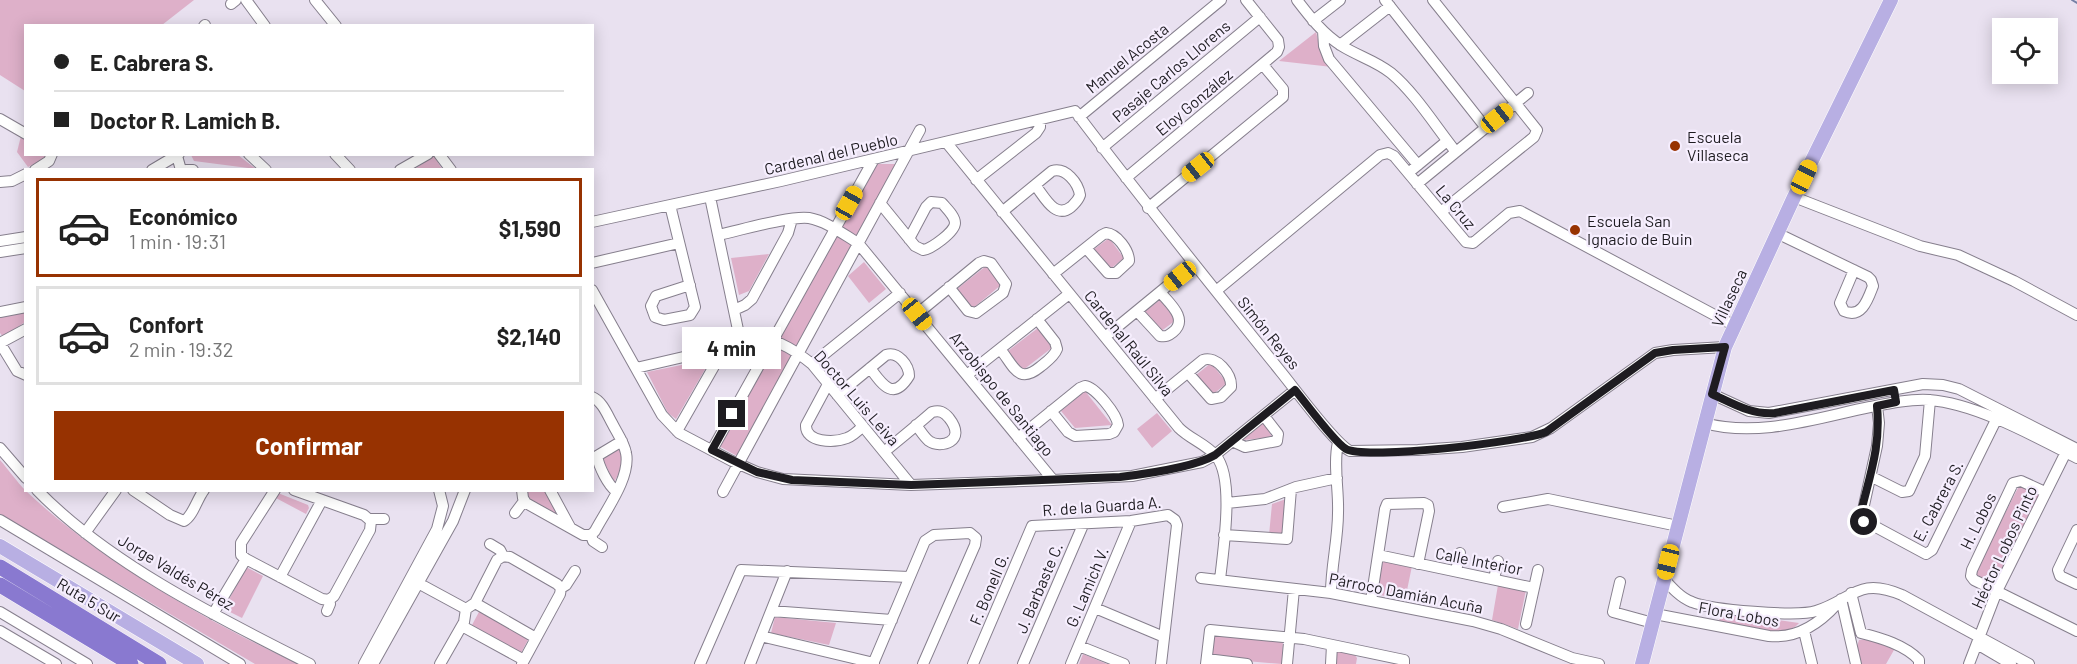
<!DOCTYPE html>
<html lang="es">
<meta charset="utf-8">
<style>
body{margin:0;font-family:Barlow,sans-serif;background:#f6f6f6;color:#222;height:100vh;display:flex;flex-direction:column;font-size:22px;white-space:nowrap}
*{box-sizing:border-box;margin:0}
p{font-size:20px;color:#767676}
.icon{flex:none;width:33px;height:33px;fill:none;stroke:currentColor;stroke-width:2;stroke-linecap:round;stroke-linejoin:round}
.map{position:relative;flex:1;overflow:hidden}
.sheet{position:absolute;left:24px;top:168px;width:570px;height:324px;display:flex;flex-direction:column;background:#fff;border-radius:0px;box-shadow:0 3px 15px #0003}
.sheet>*{flex:none}
.guide{position:absolute;left:24px;top:24px;width:570px;height:132px;border-radius:0px;box-shadow:0 3px 15px #0003;display:grid;align-content:center;height:132px;padding:0 30px;background:#fff}
.controls{position:absolute;left:1992px;top:18px;display:grid;gap:12px}
.controls a{display:grid;place-items:center;width:66px;height:66px;border-radius:0px;background:#fff;box-shadow:0 3px 15px #0003;font-size:30px}
.end{position:absolute;width:27px;height:27px;margin:-14px;border:8px solid #1e1c21;background:#fff;box-shadow:0 0 0 3px #fff}
.from{border-radius:50%}
.bubble{position:absolute;height:42px;border-radius:0px;background:#fff;box-shadow:0 3px 15px #0003;font-size:20px;font-weight:700;line-height:42px;text-align:center}
.car{position:absolute;width:18px;height:36px;margin:-18px -9px;border-radius:8px;box-shadow:0 0 4px 2px #0007;background:linear-gradient(#f5c518 24%,#345 0 40%,#f5c518 0 76%,#345 0 86%,#f5c518 0)}
.guide b{display:flex;align-items:center;gap:21px;height:57px;font-size:22px}
.guide b+b{border-top:2px solid #e0e0e0}
.guide i{width:15px;height:15px;background:#222}
ul{padding:10px 0 0;list-style:none}
li{display:flex;align-items:center;gap:18px;height:99px;margin:0 12px 9px;padding:0 18px;border:3px solid #e0e0e0;border-radius:0px}
li div{flex:1}
li b{display:block;font-size:22px}
li em{font-style:normal;font-weight:700}
li.active{border-color:#973201}
li>.icon{width:54px;height:54px;stroke-width:1.5}
.button{display:flex;gap:12px;margin-top:auto;padding:12px 30px}
.button a{flex:1;height:69px;border-radius:0px;background:#973201;color:#fff;font-size:24px;font-weight:700;line-height:69px;text-align:center}
.map>svg:first-child{display:block}
.green{fill:#deb0c9}
.lines{fill:none;stroke-linecap:round;stroke-linejoin:round}
.stream{stroke:#7780a5;stroke-width:2}
.minor-casing{stroke:#867f8d;stroke-width:12}
.major-casing{stroke:#fff;stroke-width:15}
.highway-casing{stroke:#fff;stroke-width:16}
.minor{stroke:#fff;stroke-width:10}
.major{stroke:#b8afe3;stroke-width:14}
.highway{stroke:#8979d0;stroke-width:15}
.route{stroke:#1e1c21;stroke-width:8}
.poi-dot{fill:#973201;stroke:#f6eefe;stroke-width:2}
.labels{text-anchor:middle;stroke-width:4.5;stroke-linejoin:round;paint-order:stroke}
.street-label{font-size:16px;fill:#1e1c21;stroke:#f6eefe}
.poi-label{font-size:16px;fill:#1e1c21;stroke:#f6eefe;text-anchor:start}
</style>
<div class="map">
<svg width="2077" height="664" viewBox="0 0 2077 664">
<rect width="100%" height="100%" fill="#e9e1f0"/>
<!-- green -->
<path class="green" d="M0,0H194L162,25L26,26L25,91L0,75Z
M1316,32L1319,44L1332,67L1279,61Z
M21,136L25,139L26,154L47,155L44,159L28,167L17,152Z
M191,155H238L256,169L194,161Z
M434,156L442,169L413,170Z
M877,164H896L737,456L719,446Z
M1109,238L1124,258L1109,270L1093,250Z
M769,254L749,291L739,295L731,258Z
M864,262L886,289L869,303L848,276Z
M986,266L1001,285L972,309L957,289Z
M1160,300L1176,320L1160,332L1144,312Z
M25,312V322L3,337L0,333V315Z
M1038,328L1053,347L1023,370L1008,351Z
M711,359L676,419L668,413L647,372Z
M1211,363L1227,383L1212,395L1196,375Z
M1085,391L1112,425L1075,428L1061,411Z
M1157,413L1172,431L1152,448L1137,429Z
M1263,421L1272,437L1244,440L1242,438Z
M619,447C625,461 621,470 614,482L602,458Z
M0,460C8,469 17,482 26,491C100,561 205,620 298,664H255L0,514Z
M2020,484L2039,495L1994,586L1973,576Z
M526,491H545L558,515L533,504L525,496Z
M278,493L308,505L309,508L306,514L274,497Z
M1286,499L1282,537L1269,535L1272,504Z
M1383,561L1412,566L1405,600L1375,594Z
M246,567L263,576L242,618L224,609Z
M1498,585L1526,590L1518,629L1492,620Z
M480,610L529,638L521,653L472,625Z
M1721,612L1799,623C1784,641 1740,626 1719,621Z
M775,617L836,623L829,645L771,633Z
M1213,632L1283,640L1282,664L1211,658Z
M1866,639L1886,645L1894,650L1886,664H1861L1856,649L1859,640Z
M1338,651L1354,654L1357,658L1356,664H1334L1335,654Z
M1083,654L1107,664H1079Z"/>
<g class="lines">
<!-- stream -->
<path class="stream" d="M2072,0L2077,3"/>
<defs>
<path id="minor" d="M246,0L265,26
M315,0L336,26
M1297,0C1310,17 1323,34 1342,46C1358,56 1376,61 1391,73C1415,93 1436,127 1456,152
M1385,0L1486,128
M1433,0L1537,130L1534,137L1441,212
M231,4L236,0
M1313,21L1340,0
M204,26L205,25
M1323,31L1324,46L1329,59L1418,165
M1340,45L1390,6
M1079,117L1221,0
M0,119L26,134
M946,142L1179,428C1190,439 1206,444 1216,456C1235,479 1223,550 1220,580
M1102,148L1260,17
M249,154L266,170
M335,154L350,170
M439,154L451,170
M177,156L181,170
M1413,169L1447,141
M35,170L49,161L52,154
M152,170L179,154
M186,170H193
M400,170L428,154
M1126,178L1277,52L1279,47L1278,40L1246,0
M976,180L1036,133L1040,127V120
M0,182L12,181L26,174
M1417,184L1528,93
M710,197L741,344
M1794,197L1920,246L1958,255L2014,281L2077,315
M880,203L915,246L923,250C931,249 955,232 955,223C955,216 946,208 942,203L931,202L926,207L909,239
M670,205L695,307L690,315L664,320L655,317L651,306L656,296L690,285
M1148,208L1283,97V89L1263,65
M1002,212L1052,171C1066,167 1078,183 1080,195C1078,201 1075,203 1071,207C1055,220 1044,196 1035,185
M592,222L781,181L1075,111C1142,200 1212,286 1281,372C1295,389 1334,443 1350,451L1418,450L1462,447L1532,437L1551,428L1655,353L1673,350L1725,347
M1777,234L1785,237L1868,277L1871,280L1873,286C1868,299 1862,319 1844,311L1840,303L1854,270
M718,235C738,231 791,215 809,218C826,221 843,234 858,243L1053,480
M0,241L26,237
M0,252L26,248
M592,263L679,243
M1053,274L1102,235L1106,233C1117,234 1129,250 1129,261L1116,273H1108L1086,248
M592,290L662,415L679,433L732,461L757,472L783,479L911,485L1053,480L1132,476L1202,462L1215,455L1295,390
M1216,291L1380,155L1388,153L1394,156L1466,242L1473,243L1509,213L1520,211L1735,326
M734,310L745,305L752,299L788,233L792,219
M1137,311L1160,336C1166,337 1168,336 1173,332C1189,319 1169,303 1160,292
M0,312L26,307
M917,314L979,263L984,261L991,263L1006,284L1003,293L976,313L968,311L949,287
M1105,337L1194,264
M0,343L17,371L26,375
M0,343L26,329
M1000,349C1014,366 1018,385 1040,367C1046,362 1054,357 1057,349L1055,342L1037,319
M812,364L900,293
M636,368L761,339C779,339 798,353 812,364L911,485
M967,375L1069,294
M828,384L806,425C805,443 834,443 847,438C853,436 858,431 863,426
M1712,394L1749,411L1769,413L1923,384L1943,385L1959,389L2077,449
M837,395L841,392L886,355C898,351 909,365 909,376C893,402 882,384 870,368
M1155,399L1203,360C1216,355 1232,374 1231,387L1221,397L1211,399L1188,373
M1877,406L1879,423L1877,446L1861,519L1926,554L1932,550L1996,420
M1704,423C1759,438 1816,418 1870,407C1890,403 1909,399 1929,400C1975,403 2036,437 2077,458
M677,431L725,347
M1018,438L1080,388L1085,386C1095,387 1117,414 1118,425L1114,432L1109,434L1075,436L1068,432L1051,411
M1232,441L1245,447L1277,441L1278,434L1264,416
M0,448L26,478
M712,450L874,159
M884,452C900,439 916,426 932,412C940,410 944,412 949,418C968,442 940,449 929,441C924,437 920,430 916,425
M597,456C599,467 608,485 616,491
M597,456L622,441
M1872,477L1902,492L1909,491L1925,456L1930,400
M37,490C109,564 219,618 310,664
M133,490L170,515L184,521C193,516 197,499 204,490
M275,490L241,543V555L246,559L322,599L329,600L334,596L370,530L371,521L364,515L294,490
M522,490L523,498L526,503L583,535H591L593,541L602,547
M550,490L570,527
M723,492L920,130
M2045,492L2021,481L2013,483L1972,570L1971,576L1974,580L2077,631
M1227,503L1265,499L1296,487L1337,478
M1503,507L1548,499L1678,526
M515,513L524,501
M369,519H384
M0,520L240,664
M2077,530L2058,570L2060,576L2077,584
M85,533L116,490
M591,535L595,531C606,510 631,477 626,453C624,442 617,433 612,423C607,414 602,401 592,397
M1224,535L1287,539L1291,489
M490,544L500,550L503,556L510,557L557,584L561,588
M1378,555L1534,588
M1456,571L1460,553
M280,577L322,500
M1201,578L1331,593L1473,621L1501,629L1572,658L1599,664
M1494,579L1498,561
M1664,579C1672,588 1681,598 1692,602C1711,610 1797,617 1816,611C1852,600 1858,576 1902,595L2029,664
M1620,582L1613,612L1653,623
M418,583L466,609
M1331,593C1331,566 1338,540 1338,513C1339,490 1333,465 1338,442
M1851,593L1861,633C1881,638 1905,645 1919,660V664
M1841,599L1856,664
M1371,601L1385,509L1387,504L1424,503L1428,505L1429,511L1418,564
M475,603L536,638
M1095,608L1164,637
M466,609L475,603L497,560L503,556
M327,611L330,604L329,600
M771,611L892,620
M0,612L87,664
M213,614L246,559
M1655,614L1769,636C1797,639 1819,624 1837,604
M1526,624L1538,570
M462,626L524,660
M0,631L56,664
M1804,631L1812,664
M761,636L874,663
M1977,644L2011,664
M1079,646L1124,664
M1207,659L1247,664
M364,664L437,529L443,506L439,490
M373,664L453,521L465,490
M440,664L464,622L466,609
M522,664L560,594L561,588L566,585L575,571
M700,664L741,570L909,577
M750,664L787,571
M873,664L925,541L934,535L970,533L976,538L975,545L923,664
M973,664L1032,526L1131,521L1168,515L1175,520L1177,525L1161,664
M1023,664L1083,525
M1071,664L1131,521
M1206,664L1210,630L1304,639L1404,660V664
M1287,664L1294,589
M1331,664L1332,645
M1969,664L1997,591L2068,448"/>
<path id="major" d="M0,546L197,664
M1642,664L1725,347L1794,197L1891,0"/>
<path id="highway" d="M0,567L159,664
M0,585L131,664"/>
</defs>
<!-- minor casing -->
<use href="#minor" class="minor-casing"/>
<!-- major casing -->
<use href="#major" class="major-casing"/>
<!-- highway casing -->
<use href="#highway" class="highway-casing"/>
<!-- minor -->
<use href="#minor" class="minor"/>
<!-- major -->
<use href="#major" class="major"/>
<!-- highway -->
<use href="#highway" class="highway"/>
</g>
<g class="lines">
<!-- route -->
<path class="route" d="M732,414L712,450L757,472L792,480L911,485L1120,477C1145,474 1193,468 1215,455L1295,390C1306,403 1334,442 1346,449C1366,460 1523,442 1546,432L1655,353L1673,350L1725,347L1712,394C1732,403 1751,415 1775,413L1894,390L1896,402L1877,406C1881,448 1869,477 1860,516L1864,522"/>
</g>
<!-- markers -->
<g class="poi-dot">
<circle cx="1675" cy="146" r="6"/>
<circle cx="1575" cy="230" r="6"/>
</g>
<g class="labels">
<!-- street labels -->
<g class="street-label">
<text transform="translate(1127 58) rotate(-39)" y="6">Manuel Acosta</text>
<text transform="translate(1171 71) rotate(-40)" y="6">Pasaje Carlos Llorens</text>
<text transform="translate(1194 102) rotate(-40)" y="6">Eloy González</text>
<text transform="translate(831 154) rotate(-13)" y="6">Cardenal del Pueblo</text>
<text transform="translate(1456 207) rotate(50)" y="6">La Cruz</text>
<text transform="translate(1729 298) rotate(-65)" y="6">Villaseca</text>
<text transform="translate(1269 333) rotate(51)" y="6">Simón Reyes</text>
<text transform="translate(1129 343) rotate(51)" y="6">Cardenal Raúl Silva</text>
<text transform="translate(1002 394) rotate(51)" y="6">Arzobispo de Santiago</text>
<text transform="translate(857 398) rotate(49)" y="6">Doctor Luis Leiva</text>
<text transform="translate(1938 501) rotate(-62)" y="6">E. Cabrera S.</text>
<text transform="translate(1102 506) rotate(-4)" y="6">R. de la Guarda A.</text>
<text transform="translate(1978 521) rotate(-64)" y="6">H. Lobos</text>
<text transform="translate(2004 547) rotate(-65)" y="6">Héctor Lobos Pinto</text>
<text transform="translate(1479 561) rotate(11)" y="6">Calle Interior</text>
<text transform="translate(176 572) rotate(31)" y="6">Jorge Valdés Pérez</text>
<text transform="translate(1087 587) rotate(-67)" y="6">G. Lamich V.</text>
<text transform="translate(1039 588) rotate(-67)" y="6">J. Barbaste C.</text>
<text transform="translate(989 589) rotate(-67)" y="6">F. Bonell G.</text>
<text transform="translate(1406 593) rotate(11)" y="6">Párroco Damián Acuña</text>
<text transform="translate(89 600) rotate(31)" y="6">Ruta 5 Sur</text>
<text transform="translate(1739 614) rotate(10)" y="6">Flora Lobos</text>
</g>
<!-- poi labels -->
<g class="poi-label">
<text x="1687" y="143">Escuela<tspan x="1687" dy="18">Villaseca</tspan></text>
<text x="1587" y="227">Escuela San<tspan x="1587" dy="18">Ignacio de Buin</tspan></text>
</g>
</g>
</svg>
<div class="controls">
<a><svg class="icon" aria-label="locate" viewBox="0 0 24 24"><circle cx="12" cy="12" r="6"/><path d="M12 2v4M12 18v4M2 12h4M18 12h4"/></svg></a>
</div>
<i class="end from" style="left:1864px;top:522px"></i>
<i class="end" style="left:732px;top:414px"></i>
<div class="bubble" style="left:682px;top:327px;width:99px">4 min</div>
<i class="car" style="left:1497px;top:118px;rotate:51deg"></i>
<i class="car" style="left:1198px;top:167px;rotate:231deg"></i>
<i class="car" style="left:1804px;top:177px;rotate:26deg"></i>
<i class="car" style="left:849px;top:203px;rotate:29deg"></i>
<i class="car" style="left:1180px;top:276px;rotate:231deg"></i>
<i class="car" style="left:917px;top:314px;rotate:141deg"></i>
<i class="car" style="left:1668px;top:562px;rotate:194deg"></i>
<div class="guide">
<b><i class="from"></i>E. Cabrera S.</b>
<b><i></i>Doctor R. Lamich B.</b>
</div>
<section class="sheet">
<ul>
<li class="active"><svg class="icon" aria-label="car" viewBox="0 0 24 24"><path d="M5 17H2v-5l4-1 3-4h7l3 4 3 1v5h-3M9 17h6M6 11h13"/><circle cx="7" cy="17" r="2"/><circle cx="17" cy="17" r="2"/></svg><div><b>Económico</b><p>1 min · 19:31</p></div><em>$1,590</em></li>
<li><svg class="icon" aria-label="car" viewBox="0 0 24 24"><path d="M5 17H2v-5l4-1 3-4h7l3 4 3 1v5h-3M9 17h6M6 11h13"/><circle cx="7" cy="17" r="2"/><circle cx="17" cy="17" r="2"/></svg><div><b>Confort</b><p>2 min · 19:32</p></div><em>$2,140</em></li>
</ul>
<div class="button"><a>Confirmar</a></div>
</section>
</div>
